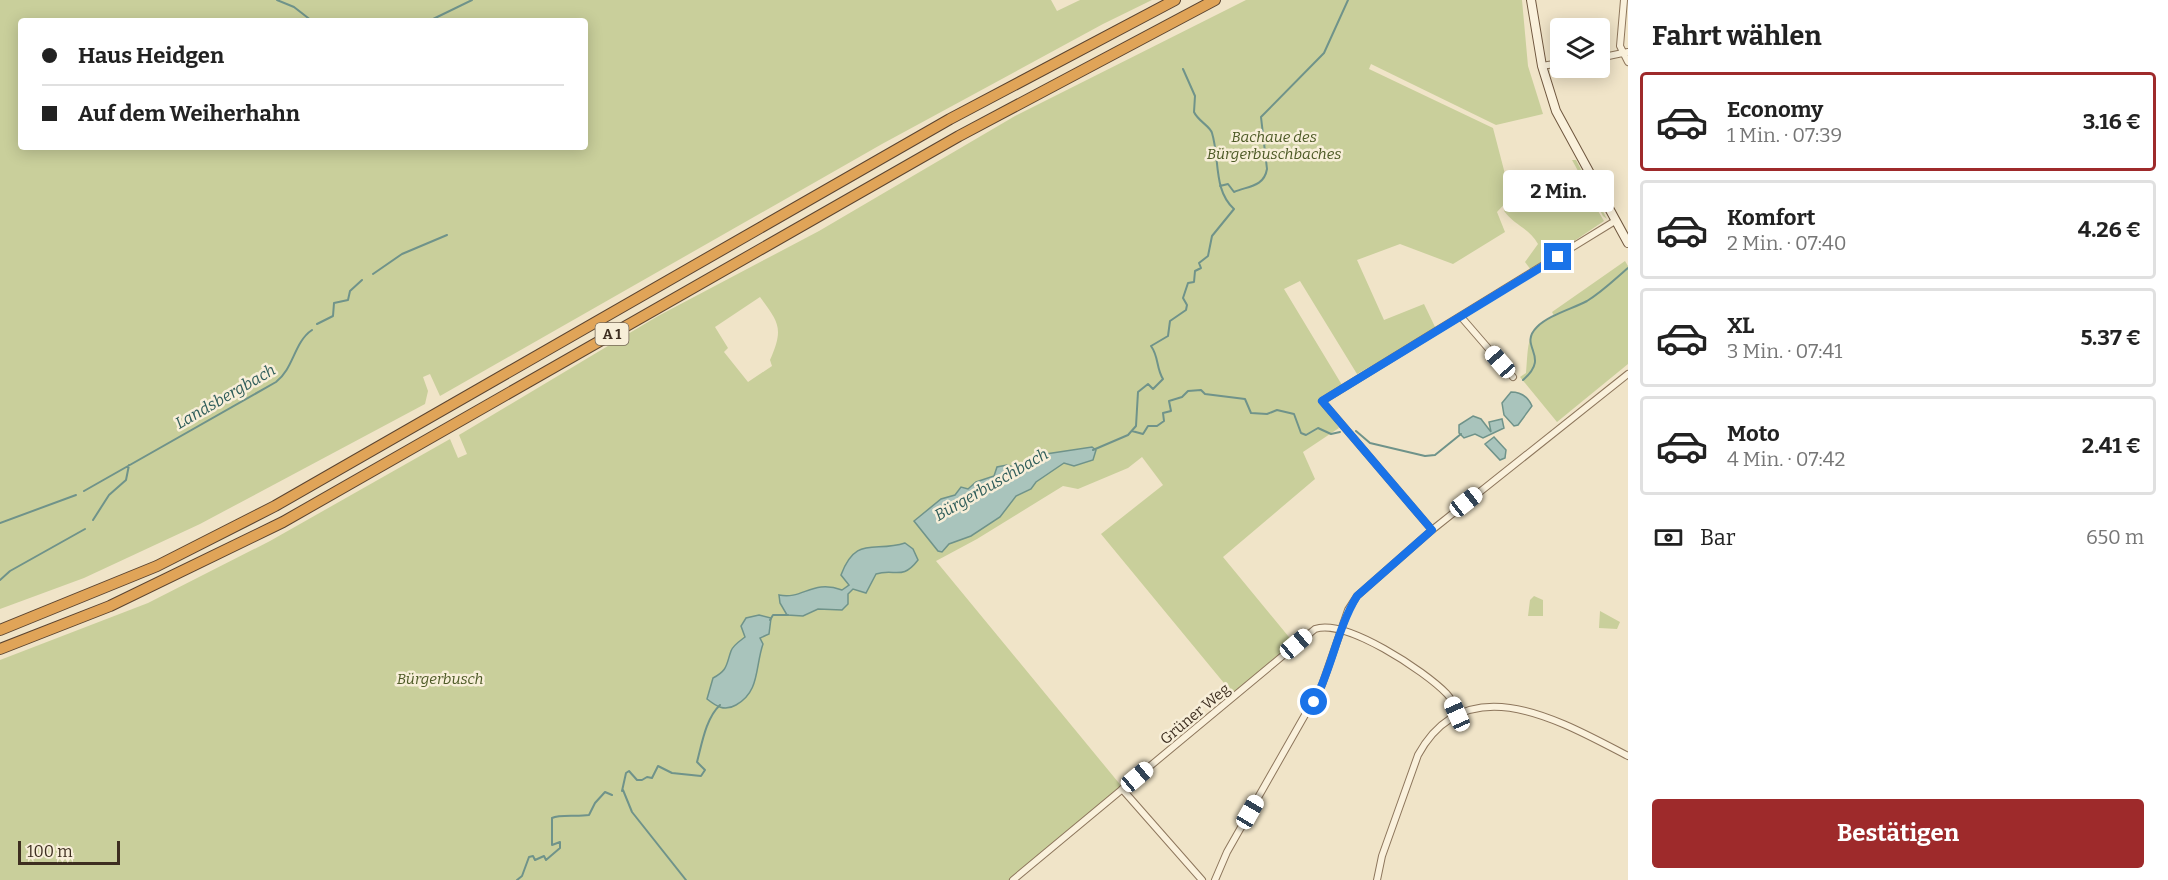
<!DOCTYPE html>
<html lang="de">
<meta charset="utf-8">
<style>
body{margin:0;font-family:Bitter,serif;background:#f2f2f2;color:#222;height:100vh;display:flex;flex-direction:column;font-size:22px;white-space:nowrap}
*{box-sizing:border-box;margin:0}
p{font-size:20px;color:#767676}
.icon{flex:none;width:33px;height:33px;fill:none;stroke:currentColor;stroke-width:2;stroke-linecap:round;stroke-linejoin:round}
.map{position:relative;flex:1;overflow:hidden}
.drawer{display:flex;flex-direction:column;background:#fff;width:540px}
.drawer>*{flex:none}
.top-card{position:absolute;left:18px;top:18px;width:570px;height:132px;border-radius:6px;box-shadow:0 3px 15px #0003;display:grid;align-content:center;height:132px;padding:0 24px;background:#fff}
.tools{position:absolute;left:1550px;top:18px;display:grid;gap:12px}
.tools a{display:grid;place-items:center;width:60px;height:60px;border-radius:6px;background:#fff;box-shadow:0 3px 15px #0003;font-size:30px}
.scale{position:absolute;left:18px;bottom:15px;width:102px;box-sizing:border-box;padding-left:6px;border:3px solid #3d2e20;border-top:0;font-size:16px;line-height:21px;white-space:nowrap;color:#3d2e20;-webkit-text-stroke:4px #f7eed8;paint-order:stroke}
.end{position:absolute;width:27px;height:27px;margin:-14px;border:8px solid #1a73e8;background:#fff;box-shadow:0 0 0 3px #fff}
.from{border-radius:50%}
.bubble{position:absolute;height:42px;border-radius:6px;background:#fff;box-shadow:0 3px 15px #0003;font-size:20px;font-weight:700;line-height:42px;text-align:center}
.car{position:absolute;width:18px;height:36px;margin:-18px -9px;border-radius:8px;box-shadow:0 0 4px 2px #0007;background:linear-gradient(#fff 24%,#345 0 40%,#fff 0 76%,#345 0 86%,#fff 0)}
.top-card b{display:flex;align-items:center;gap:21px;height:57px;font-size:22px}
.top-card b+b{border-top:2px solid #e0e0e0}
.top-card i{width:15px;height:15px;background:#222}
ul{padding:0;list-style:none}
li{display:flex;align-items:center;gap:18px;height:99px;margin:0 12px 9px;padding:0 12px;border:3px solid #e0e0e0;border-radius:6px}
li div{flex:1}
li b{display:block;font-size:22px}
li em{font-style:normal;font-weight:700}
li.active{border-color:#9e2a2b}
li>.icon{width:54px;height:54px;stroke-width:1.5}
h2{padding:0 24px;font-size:27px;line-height:72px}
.pay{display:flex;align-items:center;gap:15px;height:66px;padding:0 24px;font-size:22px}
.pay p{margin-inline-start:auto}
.primary-button{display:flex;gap:12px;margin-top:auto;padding:12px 24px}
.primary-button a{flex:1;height:69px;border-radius:6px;background:#9e2a2b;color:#fff;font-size:24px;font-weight:700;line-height:69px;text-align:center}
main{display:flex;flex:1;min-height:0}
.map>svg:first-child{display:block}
.green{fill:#c9cf9b;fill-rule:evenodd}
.water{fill:#a9c4bc;stroke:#6f938a;stroke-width:1.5}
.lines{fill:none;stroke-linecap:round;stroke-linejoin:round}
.stream{stroke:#6f938a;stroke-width:2}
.street-casing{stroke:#8d765c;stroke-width:8}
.secondary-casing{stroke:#6f573f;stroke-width:10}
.highway-casing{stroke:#5b4430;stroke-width:12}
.street{stroke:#faf1dc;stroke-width:6}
.secondary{stroke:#faf1dc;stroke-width:8}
.highway{stroke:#e0a458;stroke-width:10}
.route{stroke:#1a73e8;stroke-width:8}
.labels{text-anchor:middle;stroke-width:5;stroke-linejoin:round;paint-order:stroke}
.shield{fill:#f7eed8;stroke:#756857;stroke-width:1.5}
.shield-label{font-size:14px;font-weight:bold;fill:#3d2e20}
.park-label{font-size:15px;font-style:italic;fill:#4d5a26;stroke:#f7eed8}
.street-label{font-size:15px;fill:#3d2e20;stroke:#f7eed8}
.water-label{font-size:16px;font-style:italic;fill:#2f5d5a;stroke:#f7eed8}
</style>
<main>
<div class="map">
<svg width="1628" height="880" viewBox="0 0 1628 880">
<rect width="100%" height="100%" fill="#f0e4c8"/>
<!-- green -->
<path class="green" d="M0,0H1051L1057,11L1080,0H1152L1103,24L882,144L440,396L430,374L423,377L428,391L425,404L200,524L84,578L0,609ZM21,21H585V147H21Z
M1246,0H1522L1528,66L1543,114L1496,125L1371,64L1369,69L1493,128L1511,197L1497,212L1505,232L1453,264L1400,244L1357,260L1384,320L1424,304L1436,329L1357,374L1300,281L1284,289L1342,385L1319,398L1339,428L1303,452L1315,479L1223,557L1293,642L1233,694L1101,534L1163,485L1142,457L1128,468L1078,489L1063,486L977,539L936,561L1123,788L1010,880H0V660L148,603L270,541L450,439L458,458L467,454L459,435L658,316L819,231L1015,116ZM760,297C779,323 784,328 770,360L772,366L748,382L724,352L728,348L715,327Z
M1572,160H1576L1607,219L1603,216Z
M1569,173L1576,174L1604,221L1531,270L1525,262L1538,244C1529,228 1514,225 1504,211L1507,207L1515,211L1541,192L1548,182Z
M1625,261L1628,266V364L1557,422L1520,377L1526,373C1529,342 1525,332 1554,316L1552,312Z
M1534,596L1543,600V616H1528L1530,600Z
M1600,611L1620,622L1617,629L1599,628Z"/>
<!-- water -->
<path class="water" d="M1511,392C1521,392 1528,397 1532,406L1518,425L1514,426L1504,415L1502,403Z
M1473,416L1481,419L1491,432L1489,422L1502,419L1504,428L1483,438L1475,434L1464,438L1459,433V425Z
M1494,437L1506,450L1505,458L1500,460L1485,444Z
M1092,447L1096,450L1093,460L1074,466L1064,463L1036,482L1031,489L1016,496L1000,517L971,536L949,544L942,552L938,551L914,521L941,499L955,495L961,487L968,489L976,482L994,476L997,467L1007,465L1017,468L1039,455Z
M905,543L913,549L918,560C902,581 895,568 876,574L866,593L853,589L848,594V604L842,610L818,609L803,616L787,615L780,603L779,595C803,600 812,579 842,590L849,585L841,575C856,535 874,553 905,543Z
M759,615L771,618L769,634L760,638L763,644C755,667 760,692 736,705C724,712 716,706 707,699L713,678C728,670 726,665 731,651C733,645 740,641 745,637L741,626L746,618Z"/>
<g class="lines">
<!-- stream -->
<path class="stream" d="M277,0L294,7L312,21
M429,21L472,0
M1220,186L1228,184L1234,192C1248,186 1264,187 1267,169L1261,117L1324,53L1348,0
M373,274L402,254L447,235
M317,324L333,316L334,303L348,300L350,291L362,280
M1523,380C1552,355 1517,347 1537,327C1549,315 1572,309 1587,301C1602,292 1615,279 1628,268
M1132,431L1143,434L1148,426H1157L1164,421L1163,413L1171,411L1169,401L1182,397L1188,391L1201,390L1205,394L1245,399L1251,413L1267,414L1277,410L1294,414L1301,433L1306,435L1318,428L1331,434L1340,432
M1356,431L1370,443L1425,456L1435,455L1461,434
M1093,450L1128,435L1136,426L1138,392L1148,384L1153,389L1163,379C1156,368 1159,357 1151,346L1168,336L1170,321L1186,310L1187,305L1183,298L1188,283L1194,282L1195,271L1201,268L1199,263L1208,256L1212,236L1234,209C1213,190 1220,159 1212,133C1210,126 1198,121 1194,112L1195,96L1183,69
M84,491L276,382C294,368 294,342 312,330
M93,520L109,495L126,480L129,465
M0,523L76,495
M0,580L10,571L85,529
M770,620L773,615H788
M623,790L632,812L686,880
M622,791L626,773L629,771L637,780H642L647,777L652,778L658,766L672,773L701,776L705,770L697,762C702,743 706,718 720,705
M517,880L522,876L529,857L533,856L535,860L544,856L546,860L560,848V842L552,845V818C560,814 577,817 589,815L595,803L605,792L612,795"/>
<defs>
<path id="street" d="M1624,0L1620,46L1628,62
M1599,58L1628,52
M1542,66L1560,63
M1462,318L1513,377
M1432,530L1322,401L1615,221
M1122,789L1202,880
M1013,880L1315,629C1345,618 1425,671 1447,694C1452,699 1455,708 1457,714
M1215,880L1227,852L1322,685L1348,610L1357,596L1432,530L1628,374
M1377,880L1382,856L1418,755C1467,665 1562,722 1628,756"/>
<path id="secondary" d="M1531,0L1542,66L1556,111L1628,243"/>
<path id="highway" d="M0,630L157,566L275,506L950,119L1175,0
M0,649L110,606L283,522L959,136L1215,0"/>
</defs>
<!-- street casing -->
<use href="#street" class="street-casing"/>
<!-- secondary casing -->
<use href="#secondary" class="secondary-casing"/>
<!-- highway casing -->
<use href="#highway" class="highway-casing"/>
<!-- street -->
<use href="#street" class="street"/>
<!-- secondary -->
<use href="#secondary" class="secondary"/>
<!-- highway -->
<use href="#highway" class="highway"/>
</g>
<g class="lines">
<!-- route -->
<path class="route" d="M1314,702C1332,668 1337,629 1357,596L1432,530L1322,401L1558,257"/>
</g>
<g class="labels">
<!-- shield labels -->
<rect class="shield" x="595.5" y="323" width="33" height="22" rx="4.5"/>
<g class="shield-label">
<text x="612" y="339">A 1</text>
</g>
<!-- park labels -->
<g class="park-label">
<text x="1274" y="142">Bachaue des<tspan x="1274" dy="17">Bürgerbuschbaches</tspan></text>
<text x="440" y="684">Bürgerbusch</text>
</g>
<!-- street labels -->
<g class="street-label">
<text transform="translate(1195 714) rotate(-40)" y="5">Grüner Weg</text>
</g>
<!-- water labels -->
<g class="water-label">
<text transform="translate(225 396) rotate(-30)" y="6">Landsbergbach</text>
<text transform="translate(991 484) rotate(-30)" y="6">Bürgerbuschbach</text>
</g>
</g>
</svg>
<div class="tools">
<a><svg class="icon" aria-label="layers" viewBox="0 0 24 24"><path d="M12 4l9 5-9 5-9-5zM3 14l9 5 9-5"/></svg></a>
</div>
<div class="scale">100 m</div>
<i class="end from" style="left:1314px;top:702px"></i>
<i class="end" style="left:1558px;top:257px"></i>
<div class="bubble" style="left:1503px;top:170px;width:111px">2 Min.</div>
<i class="car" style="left:1500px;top:362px;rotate:319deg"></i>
<i class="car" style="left:1466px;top:502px;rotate:52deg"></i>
<i class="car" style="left:1296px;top:644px;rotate:50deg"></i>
<i class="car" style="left:1457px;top:714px;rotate:336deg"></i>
<i class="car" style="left:1137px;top:777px;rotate:50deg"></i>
<i class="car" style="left:1250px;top:812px;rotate:30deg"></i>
<div class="top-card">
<b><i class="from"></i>Haus Heidgen</b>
<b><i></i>Auf dem Weiherhahn</b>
</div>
</div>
<section class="drawer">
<h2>Fahrt wählen</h2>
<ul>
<li class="active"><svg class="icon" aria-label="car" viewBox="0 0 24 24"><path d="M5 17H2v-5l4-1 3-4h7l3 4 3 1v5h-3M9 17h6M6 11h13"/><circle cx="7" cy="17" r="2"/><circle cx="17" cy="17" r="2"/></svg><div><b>Economy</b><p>1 Min. · 07:39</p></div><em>3.16 €</em></li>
<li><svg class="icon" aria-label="car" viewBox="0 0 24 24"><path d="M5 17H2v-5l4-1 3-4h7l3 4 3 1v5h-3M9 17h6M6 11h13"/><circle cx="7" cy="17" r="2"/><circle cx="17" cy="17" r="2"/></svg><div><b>Komfort</b><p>2 Min. · 07:40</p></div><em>4.26 €</em></li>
<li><svg class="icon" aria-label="car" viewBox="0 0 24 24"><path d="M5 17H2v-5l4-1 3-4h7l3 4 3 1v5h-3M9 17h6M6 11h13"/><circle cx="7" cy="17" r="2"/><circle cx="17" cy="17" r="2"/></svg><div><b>XL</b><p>3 Min. · 07:41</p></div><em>5.37 €</em></li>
<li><svg class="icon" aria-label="car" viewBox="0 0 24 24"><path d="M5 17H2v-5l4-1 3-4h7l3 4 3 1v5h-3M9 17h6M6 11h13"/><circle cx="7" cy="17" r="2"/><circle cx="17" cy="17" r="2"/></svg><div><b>Moto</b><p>4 Min. · 07:42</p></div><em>2.41 €</em></li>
</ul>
<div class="pay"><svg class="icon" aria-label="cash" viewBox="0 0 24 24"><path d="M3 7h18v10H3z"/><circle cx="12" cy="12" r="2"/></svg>Bar<p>650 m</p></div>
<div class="primary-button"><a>Bestätigen</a></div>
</section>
</main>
